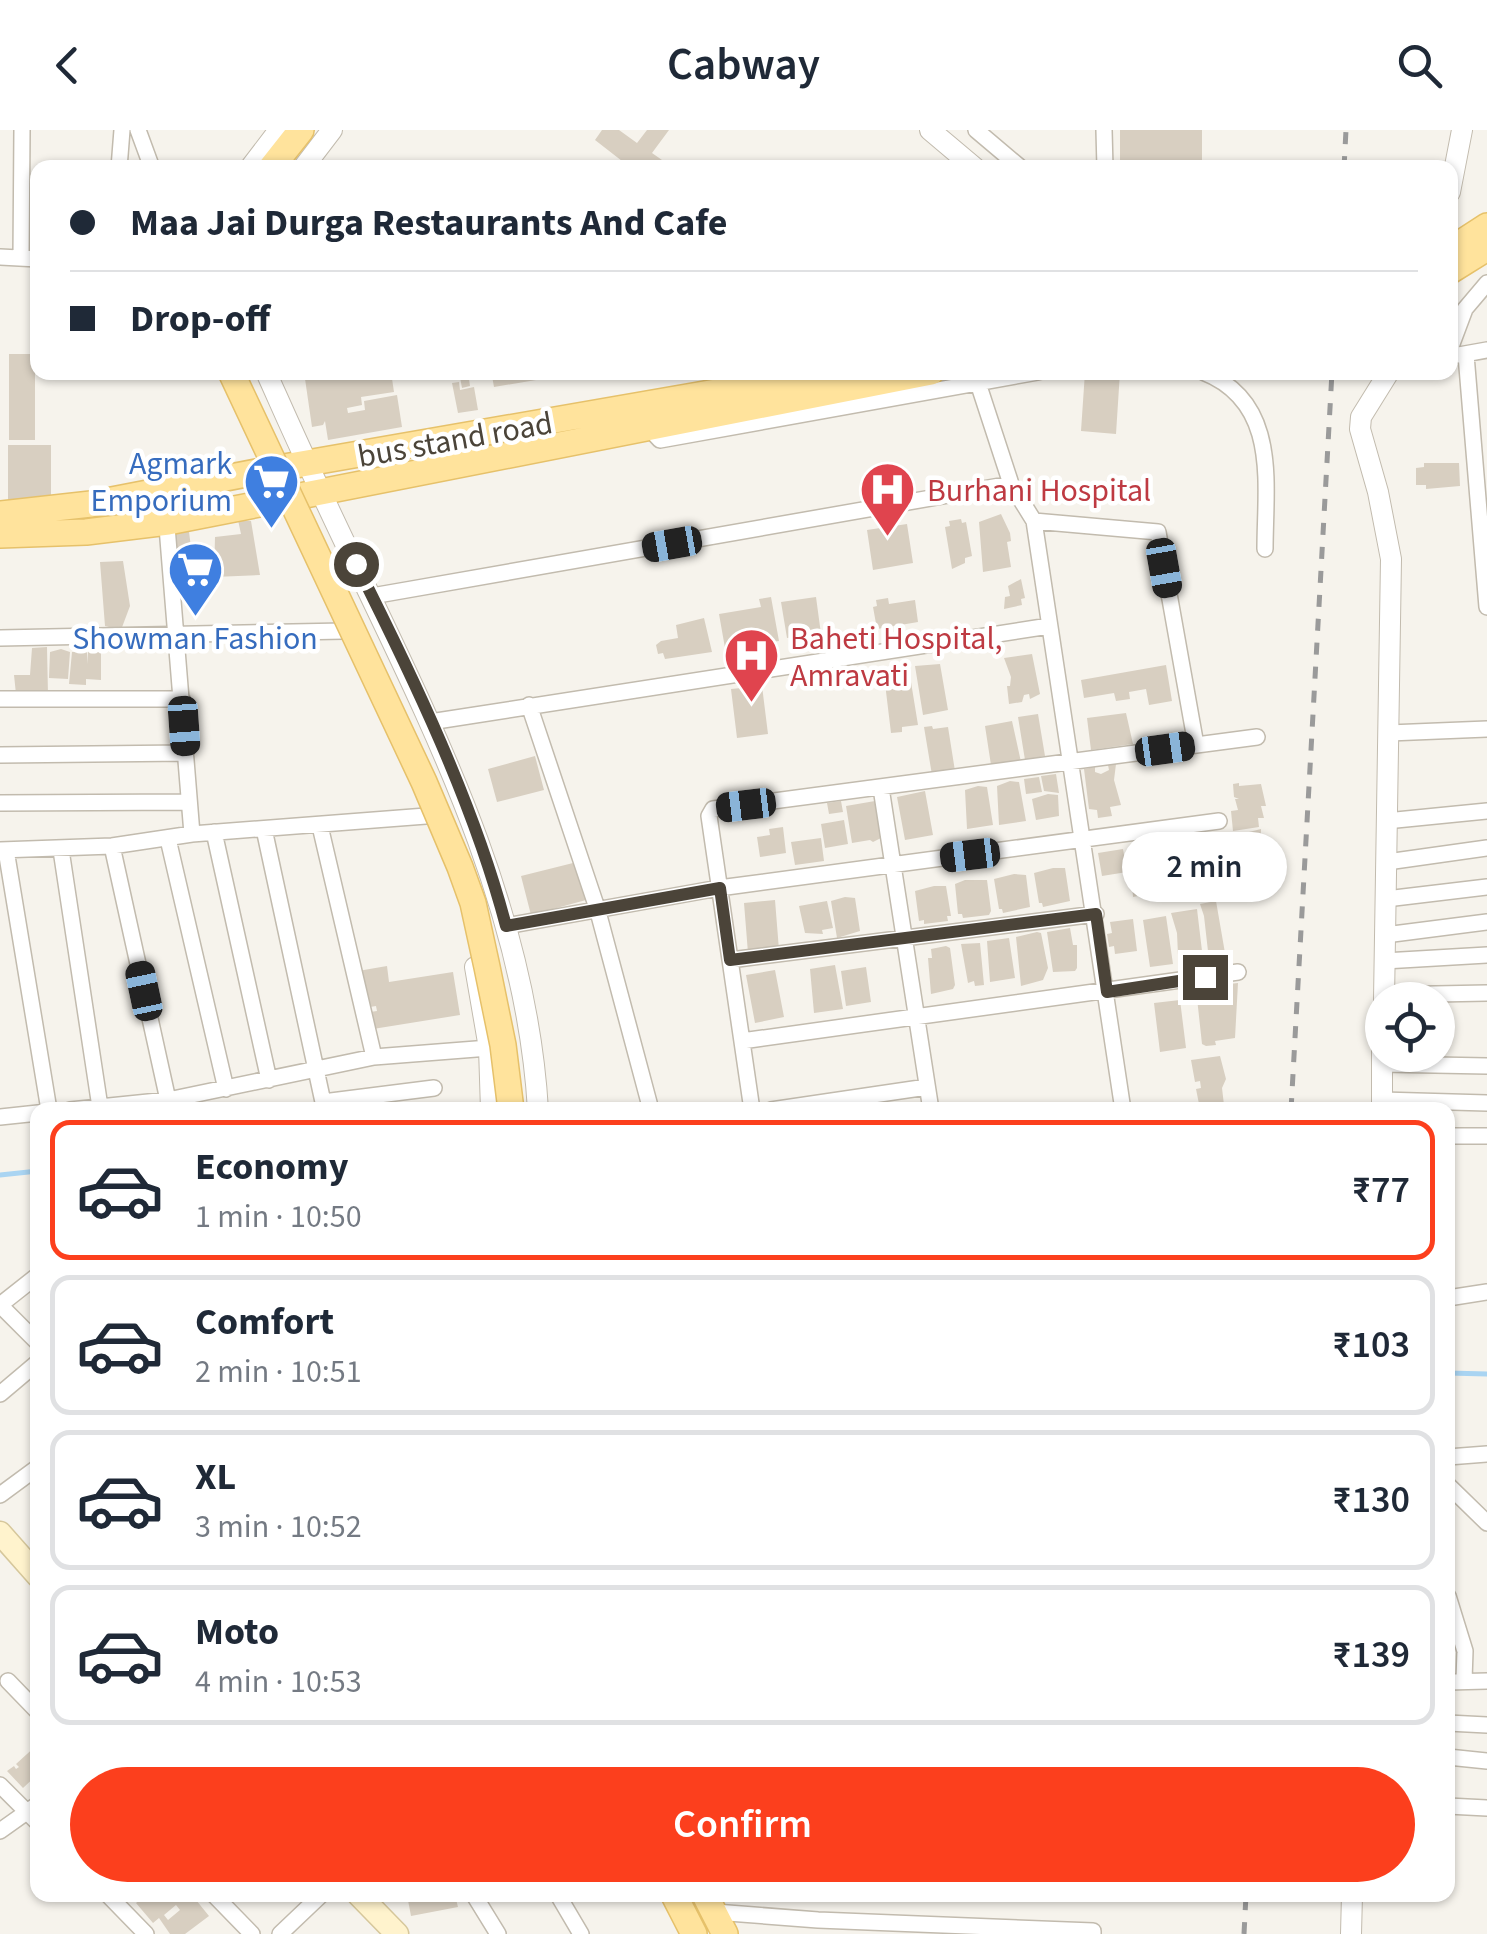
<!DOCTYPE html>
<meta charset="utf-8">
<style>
body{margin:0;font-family:"Source Sans 3",sans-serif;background:#f2f2f3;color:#1f2937;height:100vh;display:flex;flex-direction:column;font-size:38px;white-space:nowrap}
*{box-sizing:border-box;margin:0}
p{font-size:32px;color:#747a83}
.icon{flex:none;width:55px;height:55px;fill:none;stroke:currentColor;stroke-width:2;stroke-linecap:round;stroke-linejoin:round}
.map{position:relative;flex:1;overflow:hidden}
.drawer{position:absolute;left:30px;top:972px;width:1425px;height:800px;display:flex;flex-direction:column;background:#fff;border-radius:20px;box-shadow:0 2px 8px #0004}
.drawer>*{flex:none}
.guide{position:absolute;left:30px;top:30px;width:1428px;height:220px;border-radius:20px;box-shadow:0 2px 8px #0004;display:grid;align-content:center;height:220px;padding:0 40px;background:#fff}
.controls{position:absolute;left:1365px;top:852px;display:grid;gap:20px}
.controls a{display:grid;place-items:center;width:90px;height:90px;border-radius:50%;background:#fff;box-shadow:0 2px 8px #0004;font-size:50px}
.end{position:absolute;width:45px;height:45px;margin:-22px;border:12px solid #4b4439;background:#fff;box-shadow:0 0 0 5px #fff}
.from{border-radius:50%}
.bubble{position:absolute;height:70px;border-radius:35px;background:#fff;box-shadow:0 2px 8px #0004;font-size:32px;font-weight:600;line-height:70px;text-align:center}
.car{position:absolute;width:30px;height:60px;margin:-30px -15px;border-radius:12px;box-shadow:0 0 8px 2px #0007;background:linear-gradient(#222 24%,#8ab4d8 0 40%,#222 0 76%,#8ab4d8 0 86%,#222 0)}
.guide b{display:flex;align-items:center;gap:35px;height:95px;font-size:38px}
.guide b+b{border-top:2px solid #e0e1e3}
.guide i{width:25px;height:25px;background:#1f2937}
ul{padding:18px 0 0;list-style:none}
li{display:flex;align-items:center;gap:30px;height:140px;margin:0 20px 15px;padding:0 20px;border:5px solid #e0e1e3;border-radius:20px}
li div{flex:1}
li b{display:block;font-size:38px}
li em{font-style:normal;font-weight:600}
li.current{border-color:#fc3f1d}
li>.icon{width:90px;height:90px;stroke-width:1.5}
.button{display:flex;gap:20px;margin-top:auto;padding:20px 40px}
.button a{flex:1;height:115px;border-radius:60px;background:#fc3f1d;color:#fff;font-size:40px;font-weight:600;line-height:115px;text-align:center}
header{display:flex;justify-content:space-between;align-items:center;height:130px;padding:0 40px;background:#fff;font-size:45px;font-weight:600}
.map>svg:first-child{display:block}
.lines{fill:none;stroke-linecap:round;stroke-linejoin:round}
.stream{stroke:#a9d4f2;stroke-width:5}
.building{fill:#d8cfc1;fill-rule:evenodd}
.minor-casing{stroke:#c2bbae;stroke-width:18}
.tertiary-casing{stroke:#c2bbae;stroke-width:22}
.secondary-casing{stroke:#d6c79b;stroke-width:25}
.primary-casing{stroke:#e6c16a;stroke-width:28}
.minor{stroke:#fff;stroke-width:15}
.tertiary{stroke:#fff;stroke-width:20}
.secondary{stroke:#fff3cd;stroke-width:22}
.primary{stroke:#ffe39c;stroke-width:25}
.rail{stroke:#9a9a9a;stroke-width:5;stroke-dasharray:12 12;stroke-linecap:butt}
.primary-bridge-casing{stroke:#e6c16a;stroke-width:28;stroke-linecap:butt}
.primary-bridge{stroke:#ffe39c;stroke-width:25}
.route{stroke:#4b4439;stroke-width:12}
.labels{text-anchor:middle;stroke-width:9;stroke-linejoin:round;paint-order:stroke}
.street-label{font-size:32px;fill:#4b4439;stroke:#fff}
.shop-label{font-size:32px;fill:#366cbe;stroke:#fff;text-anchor:end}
.health-label{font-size:32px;fill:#be3a42;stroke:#fff;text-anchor:start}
</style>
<header><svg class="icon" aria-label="back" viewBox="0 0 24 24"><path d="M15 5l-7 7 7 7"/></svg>Cabway<svg class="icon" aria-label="search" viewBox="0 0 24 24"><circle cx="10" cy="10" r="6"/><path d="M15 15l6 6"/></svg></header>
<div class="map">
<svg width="1487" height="1804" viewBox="0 0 1487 1804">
<rect width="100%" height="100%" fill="#f6f3ec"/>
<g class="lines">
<!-- stream -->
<path class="stream" d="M0,1045L38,1041
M1448,1243L1487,1244"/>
</g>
<!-- building -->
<path class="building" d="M602,0H619L637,13L647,0H669L652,23L662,30L656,38H631L595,10Z
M1120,0H1202V38H1120Z
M9,224H35V310H9Z
M304,242H391L394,262L361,267L362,275L347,278L348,283L365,280L364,271L397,265L402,297L328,310L325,291L323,295L312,297Z
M459,242H468L470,256L462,258Z
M484,242H535L536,250L494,257L492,246L485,247Z
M1085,242H1120L1116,304L1081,301Z
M459,252L460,260L474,257L478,280L458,283L452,253Z
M8,315H51V370L8,369Z
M1424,333H1459L1460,356L1426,359V355H1416V338L1424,337Z
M1001,384L1010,403L1011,411L1007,412L1011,437L983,442L979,392Z
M961,389L962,393L966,392L972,426L965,428V433L952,439L945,397L950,396L949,391Z
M238,390L251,391L260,445L214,447L215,407L241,404Z
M907,394L913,433L873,440L867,400Z
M181,402H189L195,448L180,449L174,404Z
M123,431L130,476L121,500L105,496L100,432Z
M1021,449L1025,468L1021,469L1022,475L1004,479L1005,467L1010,466L1008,456Z
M771,467L779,511L725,518L719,484L761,477L759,469Z
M816,467L821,504L787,508L781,472Z
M888,468L889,474L915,470L918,492L877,499L873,477L877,476L876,470Z
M704,488L712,522L665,529L663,523L658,524L656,515L661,511L678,508L676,495Z
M47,517L48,565L16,564L14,545H30L32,518Z
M61,519L70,522L68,549L49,548L50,522Z
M88,521H101V550L86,549V555L69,554L72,522H87L88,534Z
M1032,524L1040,564L1030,569L1029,564L1024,565L1022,572L1009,574L1007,556H1010L1011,547L1004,528Z
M940,534L948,580L923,585L915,536Z
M1166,535L1172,571L1149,575L1146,559L1129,562L1130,569L1116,571L1114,563L1084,568L1081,550Z
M904,542L905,546H910L918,595L902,597V602L891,603L884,545Z
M762,556L768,604L737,608L731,559Z
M1126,583L1133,614L1091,620L1087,588Z
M1038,584L1045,626L1025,630L1018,587Z
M1012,591L1021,632L991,635L985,596Z
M932,596L933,599L948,597L955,641L932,645L924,597Z
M535,626L544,660L497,672L488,639Z
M1116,634L1114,650L1121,675L1110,677L1112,686L1098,688L1097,680L1089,679L1084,639L1095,637V642L1101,644L1109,640L1108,635Z
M1056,644L1059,663L1044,661L1041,646Z
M1039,647L1042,662L1026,664L1024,649Z
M1010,651L1019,652L1026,691L999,695L997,656Z
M1239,653V656L1261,654L1266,676H1261L1264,688H1258L1259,697L1233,701L1231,681L1238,680L1235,669H1239L1234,667L1233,654Z
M978,656L987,657L993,695L967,699L965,660Z
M925,661L933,705L905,710L897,667Z
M1048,664L1058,665L1059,686L1036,690L1032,669Z
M841,671L843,682L829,684L827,673Z
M875,671L881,708L873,712L870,710L852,713L846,676Z
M844,690L848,714L825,718L821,694Z
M783,697L786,723L760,727L757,707L770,705L769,699Z
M1261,699L1259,749L1238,752L1232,716L1238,715L1237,708L1245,706V703Z
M821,708L824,731L795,735L791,712Z
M1189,711L1196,760L1169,765L1160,735L1164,728L1162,716Z
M1123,719L1127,742L1102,746L1098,723Z
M1147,723L1148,726L1156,725L1161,756L1137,759L1138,766L1133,767L1130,729Z
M1227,723L1231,745L1222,748L1224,756L1218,757L1215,742L1217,759H1197L1195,729Z
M577,732L586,770L531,785L521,746Z
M1053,738H1065L1070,771L1043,777L1042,773H1039L1034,743Z
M1014,744L1026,745L1030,777L1003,783L1002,779H999L994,749Z
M965,750H987L991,781L989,785L963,788L962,784H958L955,754Z
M934,756H946L951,786H947L948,791L924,794V790L919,791L915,761Z
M845,767L855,768L860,801L837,808L831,771Z
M775,770L779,820L748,823L744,773Z
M827,771L833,798L822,800L823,804L805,803L799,776Z
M1216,771L1225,823L1220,824L1221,828L1209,830L1204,786L1200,774Z
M1197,779L1202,821L1178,825L1177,803L1171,783Z
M1166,786L1173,834L1150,837L1143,790Z
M1133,789L1137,821L1115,824L1114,816L1109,817L1107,804L1112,803L1110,792Z
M1070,798L1073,815H1077V838L1075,841L1053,842L1047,802Z
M1037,802L1041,803L1048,838L1043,850L1021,856L1016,807Z
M1009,808L1015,848L990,852L987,811Z
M980,813L984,855L975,856L974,851L968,853L961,814Z
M946,816L950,818L955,855L953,859L931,864L928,828H932L931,819Z
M835,835L843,879L814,883L810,839Z
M387,836L389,852L453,842L460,885L373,899L370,882L377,881L376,876L364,878L358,841Z
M866,837L871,872L846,876L841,841Z
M775,840L784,887L755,893L746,845Z
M1238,853L1235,908L1215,911L1216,915L1206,916L1202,914L1197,868L1208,867V872L1212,871L1210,856Z
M1180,870L1186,918L1160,922L1154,873Z
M1220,926L1226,949L1222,958L1224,975L1200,979L1196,959L1201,958L1200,951L1195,952L1191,930Z
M38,1614V1644L23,1658L7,1641L14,1636L16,1639L19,1637L16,1634Z
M146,1765H192L209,1786L185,1804H170L159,1788L153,1793L136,1773ZM176,1775L180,1780L168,1790L164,1785Z
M407,1765H455L458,1777L411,1786Z"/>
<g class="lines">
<defs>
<path id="minor" d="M138,0L152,38
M976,0L1021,38
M1104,0L1105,38
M119,38L122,0
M0,127L38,129
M21,128L22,0
M1450,219L1465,179L1487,153
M1459,225L1487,220
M1466,225L1487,477
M1203,242C1280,272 1265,354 1265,419
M978,253L1011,354L1034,391L1123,980
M646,295L660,310L1038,242
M164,360L192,704
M1034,391L1158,402L1196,615
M372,466L1011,354
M0,508L344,501
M0,569H182
M529,575L597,778L651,980
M430,592L1049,496
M1389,603L1487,599
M0,625L186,623
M881,658L931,980
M0,673L189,672
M1386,691L1487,681
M320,696L374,927
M264,699L323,972L434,958
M214,702L269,950
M168,709L226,959
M112,716L168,970
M0,720L112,716L192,704L426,686
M6,720L49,980
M61,720L100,977
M1387,732L1487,718
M1386,769L1487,757
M506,796L719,758L1219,691
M1385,805L1487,792
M730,830L1096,784
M1384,831L1487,825
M1384,865L1487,863
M742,911L1238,842
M1382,934L1487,936
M1382,970L1487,973
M70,980L168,970L374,927L489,918
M752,980L709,686L713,679L1257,607
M771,980L927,957
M0,987L38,983
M1448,1006H1487
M1448,1168L1487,1162
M0,1175L38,1213
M0,1175L38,1145
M0,1264L38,1232
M1448,1327L1487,1324
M1448,1355L1487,1393
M0,1365L38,1337
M1448,1466L1465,1521L1464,1550
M8,1551L38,1582
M1448,1552L1487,1551
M1448,1593L1487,1595
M1448,1627L1487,1631
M0,1655L38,1693
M1448,1676L1487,1678
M0,1701L38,1674
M108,1765L146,1804
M214,1765L252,1804
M474,1765L498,1804
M558,1765L581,1804
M715,1782L818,1790L1093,1801V1804
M280,1804L321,1765"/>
<path id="tertiary" d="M930,0L975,38
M250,38L279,0
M303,38L332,0
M1450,62L1462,0
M266,242C284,282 301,321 320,360C412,559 525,756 538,980
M475,837L489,918L491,980
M1384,870L1391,429L1378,362L1360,299L1361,287L1389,242
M1382,980V912
M1351,1804L1352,1765"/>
<path id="secondary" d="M0,1403L38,1446
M359,1765L397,1804"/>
<path id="primary" d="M271,38L301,0
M1450,120L1487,96
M1450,141L1487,118
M0,384L91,374L267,340L831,242
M0,405L86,402L168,392L931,242
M674,1765L694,1804
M705,1765L725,1804"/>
</defs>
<!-- minor casing -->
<use href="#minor" class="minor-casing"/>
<!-- tertiary casing -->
<use href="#tertiary" class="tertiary-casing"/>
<!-- secondary casing -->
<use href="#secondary" class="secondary-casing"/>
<!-- primary casing -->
<use href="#primary" class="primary-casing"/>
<!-- minor -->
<use href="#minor" class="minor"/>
<!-- tertiary -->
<use href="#tertiary" class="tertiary"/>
<!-- secondary -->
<use href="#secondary" class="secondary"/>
<!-- primary -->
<use href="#primary" class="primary"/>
<!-- rail -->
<path class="rail" d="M1344,38L1346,0
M1291,980L1332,242
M1244,1804L1246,1765"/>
<defs>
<path id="primary-bridge" d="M231,242L424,652L460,737L473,773L487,837L503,915L511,980"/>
</defs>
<!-- primary-bridge casing -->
<use href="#primary-bridge" class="primary-bridge-casing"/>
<!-- primary-bridge -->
<use href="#primary-bridge" class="primary-bridge"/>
</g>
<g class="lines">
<!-- route -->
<path class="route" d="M356,434C413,547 474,674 506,796L720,758L730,830L1096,784L1107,862L1205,847"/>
</g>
<!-- icons -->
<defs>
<symbol id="supermarket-pin" viewBox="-11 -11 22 30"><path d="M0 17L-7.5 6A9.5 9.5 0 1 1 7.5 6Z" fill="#3f7fe0" stroke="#fff"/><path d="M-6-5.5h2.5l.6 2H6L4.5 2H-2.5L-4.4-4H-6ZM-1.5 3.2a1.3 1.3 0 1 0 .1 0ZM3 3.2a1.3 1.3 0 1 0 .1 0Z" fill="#fff"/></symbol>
<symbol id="hospital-pin" viewBox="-11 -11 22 30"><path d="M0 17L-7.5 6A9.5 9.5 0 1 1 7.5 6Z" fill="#e0444e" stroke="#fff"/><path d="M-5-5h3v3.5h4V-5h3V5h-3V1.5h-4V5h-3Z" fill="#fff"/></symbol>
</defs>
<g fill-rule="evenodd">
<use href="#supermarket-pin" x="240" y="320" width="63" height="86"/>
<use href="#hospital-pin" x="856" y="328" width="63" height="86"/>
<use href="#supermarket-pin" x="164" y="408" width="63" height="86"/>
<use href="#hospital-pin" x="720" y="494" width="63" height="86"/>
</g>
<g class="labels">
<!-- street labels -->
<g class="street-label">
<text transform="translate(455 309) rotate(-10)" y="11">bus stand road</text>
</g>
<!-- shop labels -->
<g class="shop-label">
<text x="232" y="344">Agmark<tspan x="232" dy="37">Emporium</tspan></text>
<text x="195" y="519" text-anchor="middle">Showman Fashion</text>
</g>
<!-- health labels -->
<g class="health-label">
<text x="927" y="371">Burhani Hospital</text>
<text x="790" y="519">Baheti Hospital,<tspan x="790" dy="37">Amravati</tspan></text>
</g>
</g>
</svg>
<div class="controls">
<a><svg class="icon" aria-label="locate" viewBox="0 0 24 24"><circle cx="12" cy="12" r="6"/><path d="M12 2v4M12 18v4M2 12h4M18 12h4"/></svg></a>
</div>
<i class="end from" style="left:356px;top:434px"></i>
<i class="end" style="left:1205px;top:847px"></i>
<div class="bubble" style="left:1122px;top:702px;width:165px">2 min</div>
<i class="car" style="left:672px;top:414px;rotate:260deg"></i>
<i class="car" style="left:1164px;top:438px;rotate:170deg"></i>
<i class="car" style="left:184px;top:596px;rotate:176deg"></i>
<i class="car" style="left:1165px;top:619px;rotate:82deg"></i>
<i class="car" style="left:746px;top:675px;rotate:263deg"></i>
<i class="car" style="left:970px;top:725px;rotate:263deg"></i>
<i class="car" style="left:144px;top:861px;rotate:348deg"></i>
<div class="guide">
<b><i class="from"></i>Maa Jai Durga Restaurants And Cafe</b>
<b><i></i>Drop-off</b>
</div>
<section class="drawer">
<ul>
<li class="current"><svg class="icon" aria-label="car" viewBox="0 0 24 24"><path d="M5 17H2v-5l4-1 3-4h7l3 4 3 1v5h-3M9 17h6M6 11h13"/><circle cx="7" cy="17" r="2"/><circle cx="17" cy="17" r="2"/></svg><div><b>Economy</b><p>1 min · 10:50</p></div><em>₹77</em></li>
<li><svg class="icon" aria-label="car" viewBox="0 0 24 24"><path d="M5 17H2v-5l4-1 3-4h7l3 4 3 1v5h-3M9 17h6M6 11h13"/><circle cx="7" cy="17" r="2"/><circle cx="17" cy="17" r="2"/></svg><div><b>Comfort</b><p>2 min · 10:51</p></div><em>₹103</em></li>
<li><svg class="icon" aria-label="car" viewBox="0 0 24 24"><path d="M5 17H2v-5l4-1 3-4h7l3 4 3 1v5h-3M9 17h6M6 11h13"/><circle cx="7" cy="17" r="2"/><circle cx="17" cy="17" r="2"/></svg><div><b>XL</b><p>3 min · 10:52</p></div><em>₹130</em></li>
<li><svg class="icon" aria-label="car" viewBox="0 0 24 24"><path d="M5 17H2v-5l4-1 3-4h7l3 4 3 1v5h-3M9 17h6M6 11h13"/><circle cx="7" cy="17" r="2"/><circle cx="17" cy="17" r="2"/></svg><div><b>Moto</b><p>4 min · 10:53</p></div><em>₹139</em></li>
</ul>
<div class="button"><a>Confirm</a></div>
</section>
</div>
